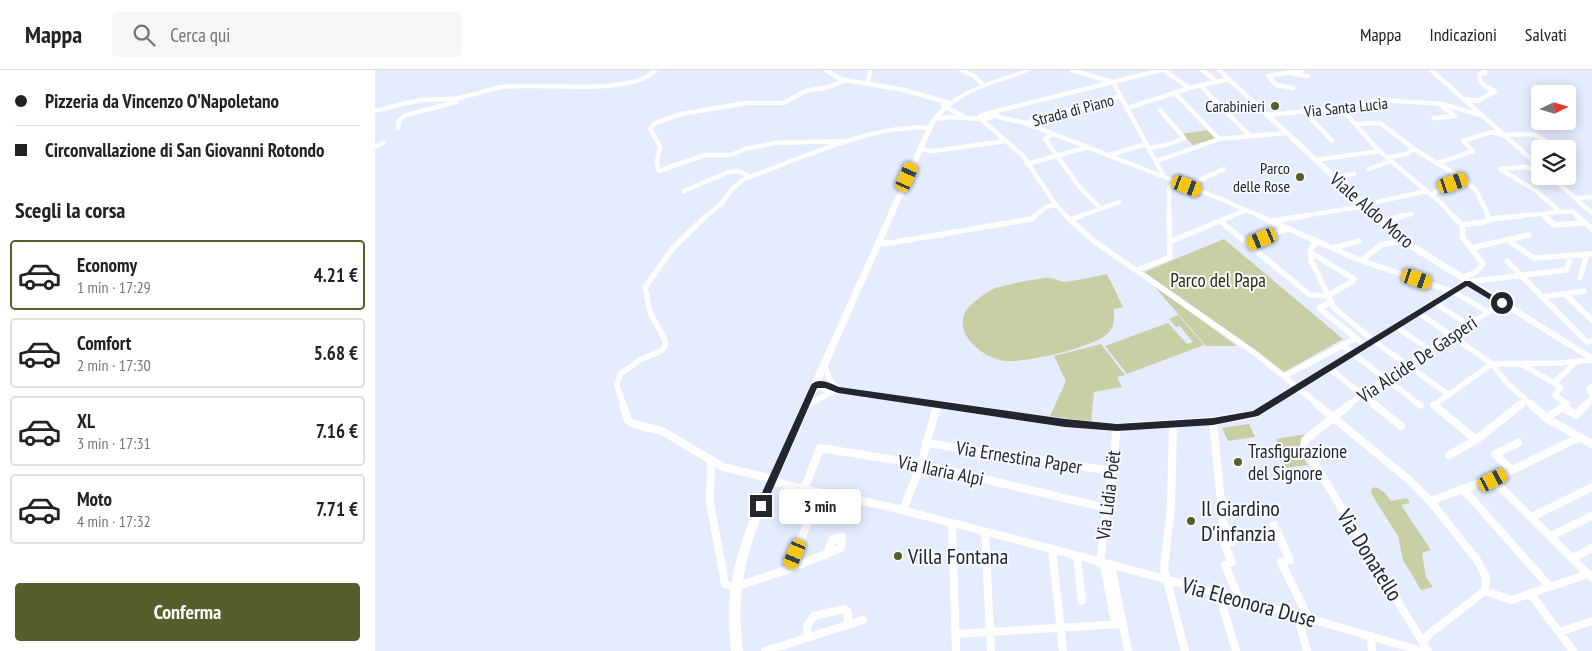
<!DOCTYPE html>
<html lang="it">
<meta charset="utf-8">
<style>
body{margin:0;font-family:"PT Sans Narrow",sans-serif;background:#f6f6f6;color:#222;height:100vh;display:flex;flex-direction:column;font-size:19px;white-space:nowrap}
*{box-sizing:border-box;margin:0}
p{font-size:16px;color:#767676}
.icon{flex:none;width:28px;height:28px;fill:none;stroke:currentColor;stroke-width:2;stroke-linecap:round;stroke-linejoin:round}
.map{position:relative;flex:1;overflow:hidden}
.panel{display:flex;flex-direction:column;background:#fff;width:375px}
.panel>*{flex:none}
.banner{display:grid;align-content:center;height:110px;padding:0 15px;background:#fff}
.needle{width:32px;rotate:85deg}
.controls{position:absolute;left:1156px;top:15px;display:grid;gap:10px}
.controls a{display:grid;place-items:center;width:45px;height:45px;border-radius:5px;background:#fff;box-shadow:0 2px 12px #0003;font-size:25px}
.end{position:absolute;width:22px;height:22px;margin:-11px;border:6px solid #23262e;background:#fff;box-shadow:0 0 0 2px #fff}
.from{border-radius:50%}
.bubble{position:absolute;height:35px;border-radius:5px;background:#fff;box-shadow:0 2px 12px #0003;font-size:16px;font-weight:700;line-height:35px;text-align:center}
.car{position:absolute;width:15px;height:30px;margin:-15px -8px;border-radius:6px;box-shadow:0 0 4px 1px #0007;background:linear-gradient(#f5c518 24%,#345 0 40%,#f5c518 0 76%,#345 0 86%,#f5c518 0)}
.banner b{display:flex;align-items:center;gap:18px;height:48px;font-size:19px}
.banner b+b{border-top:1px solid #e0e0e0}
.banner i{width:12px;height:12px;background:#222}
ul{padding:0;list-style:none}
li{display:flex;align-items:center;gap:15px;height:70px;margin:0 10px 8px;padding:0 5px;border:2px solid #e0e0e0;border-radius:5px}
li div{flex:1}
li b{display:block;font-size:19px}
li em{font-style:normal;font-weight:700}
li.current{border-color:#575d2b}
li>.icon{width:45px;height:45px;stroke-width:1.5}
h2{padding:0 15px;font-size:22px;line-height:60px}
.action{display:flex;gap:10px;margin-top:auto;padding:10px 15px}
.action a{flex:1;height:58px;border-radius:5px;background:#575d2b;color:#fff;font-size:20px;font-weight:700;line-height:58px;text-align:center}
header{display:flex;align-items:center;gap:30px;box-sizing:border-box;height:70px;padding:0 25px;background:#fff;border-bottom:1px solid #e0e0e0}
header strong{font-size:24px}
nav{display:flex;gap:28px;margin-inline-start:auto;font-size:18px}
.search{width:350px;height:45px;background:#f6f6f6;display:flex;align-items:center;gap:12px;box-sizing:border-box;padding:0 18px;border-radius:5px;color:#767676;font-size:19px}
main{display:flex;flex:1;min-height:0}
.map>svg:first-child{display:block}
.green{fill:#c9cfa4}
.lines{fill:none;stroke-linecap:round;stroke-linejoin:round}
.street-far2{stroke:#fff;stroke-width:4.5}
.street-far1{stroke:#fff;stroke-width:5.5}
.street{stroke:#fff;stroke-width:8}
.secondary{fill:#fff;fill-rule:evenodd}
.route{fill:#23262e}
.poi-dot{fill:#575d2b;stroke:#f7f9fe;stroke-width:2}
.labels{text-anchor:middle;stroke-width:4;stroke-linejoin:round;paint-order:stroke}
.far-poi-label{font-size:16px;fill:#23262e;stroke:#f7f9fe;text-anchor:end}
.far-street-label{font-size:16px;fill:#23262e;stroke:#f7f9fe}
.street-label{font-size:19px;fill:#23262e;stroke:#f7f9fe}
.park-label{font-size:19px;fill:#2a2e02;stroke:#f7f9fe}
.poi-label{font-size:19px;fill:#23262e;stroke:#f7f9fe;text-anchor:start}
.near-poi-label{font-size:22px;fill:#23262e;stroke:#f7f9fe;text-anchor:start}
.near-street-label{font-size:22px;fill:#23262e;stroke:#f7f9fe}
</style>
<header>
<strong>Mappa</strong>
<div class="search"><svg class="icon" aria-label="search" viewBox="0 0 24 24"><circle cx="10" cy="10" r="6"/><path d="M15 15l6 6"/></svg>Cerca qui</div>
<nav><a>Mappa</a><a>Indicazioni</a><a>Salvati</a></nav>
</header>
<main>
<section class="panel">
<div class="banner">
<b><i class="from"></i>Pizzeria da Vincenzo O'Napoletano</b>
<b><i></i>Circonvallazione di San Giovanni Rotondo</b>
</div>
<h2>Scegli la corsa</h2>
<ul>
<li class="current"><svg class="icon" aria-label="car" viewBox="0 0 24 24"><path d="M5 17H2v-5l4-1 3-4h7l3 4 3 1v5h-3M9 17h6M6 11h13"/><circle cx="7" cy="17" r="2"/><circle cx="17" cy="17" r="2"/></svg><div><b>Economy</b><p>1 min · 17:29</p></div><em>4.21 €</em></li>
<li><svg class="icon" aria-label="car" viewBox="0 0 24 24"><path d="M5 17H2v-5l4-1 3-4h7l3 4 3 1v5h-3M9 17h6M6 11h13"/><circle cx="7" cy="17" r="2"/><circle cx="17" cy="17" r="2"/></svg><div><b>Comfort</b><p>2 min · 17:30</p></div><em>5.68 €</em></li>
<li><svg class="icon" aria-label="car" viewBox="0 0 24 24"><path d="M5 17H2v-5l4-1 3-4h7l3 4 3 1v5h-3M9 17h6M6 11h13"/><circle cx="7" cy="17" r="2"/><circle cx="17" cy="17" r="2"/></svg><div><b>XL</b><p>3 min · 17:31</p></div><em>7.16 €</em></li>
<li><svg class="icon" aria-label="car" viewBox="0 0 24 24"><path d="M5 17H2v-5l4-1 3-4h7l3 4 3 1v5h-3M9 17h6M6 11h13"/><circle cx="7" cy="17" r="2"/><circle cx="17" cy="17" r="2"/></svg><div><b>Moto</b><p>4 min · 17:32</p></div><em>7.71 €</em></li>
</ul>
<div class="action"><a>Conferma</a></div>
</section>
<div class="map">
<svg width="1217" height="581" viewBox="0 0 1217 581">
<rect width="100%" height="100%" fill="#e4ecfe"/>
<!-- green -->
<path class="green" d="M832,60L841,69L820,74L821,76H819L807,64Z
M849,169L968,269L909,302L875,276L769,202Z
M732,204L748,237L739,239C739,247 740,255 735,261C724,277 649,293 630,291C609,288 579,266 590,242C593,236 610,223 616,220C622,216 664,208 672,208C678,207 684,212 690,212C704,210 718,207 732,204Z
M778,215L862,276H831Z
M803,245L829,275L752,304L730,276L793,253L812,274L818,272L805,256L801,257L794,249Z
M726,274L750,305L742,307L747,317L719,322L716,352L675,346L691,311L679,286Z
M874,354L880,367L853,371L847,358Z
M931,364L926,372L927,381L909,383L901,369Z
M926,383L933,395L911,398L904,386Z
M1001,417L1009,422L1016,431L1032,428L1035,433L1026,435L1056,480L1047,483L1051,507L1058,517L1046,520L1028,490L1023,466L997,425L996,419Z"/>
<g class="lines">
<!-- street-far2 -->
<path class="street-far2" d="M451,0L465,9L529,20L574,33
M586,0L599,6L609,16
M697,0L738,12L789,107
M789,0L814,18
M827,0L841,11
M1056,0L1165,97
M919,4L933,6
M493,14L495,0
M825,15L874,65
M918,18L901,15L893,6L928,0
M800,23L844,69
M1089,29L1103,31L1120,21C1112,17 1103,14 1105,4L1110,3L1109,0
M568,35L589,47
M965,37L1004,81L1066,133L1079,147
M753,38L814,18L854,9
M0,41C16,37 32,32 48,30C60,29 72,30 83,28C98,26 112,19 128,17C163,12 257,27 280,0
M929,41L957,71
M614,43L786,0
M614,43L621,45L611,49L605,48V46Z
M893,45L973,37L1006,30L1068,34L1108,46
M620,46L650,53L846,129L887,147
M1059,48L1080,46L1064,34
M559,49L577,47L606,49
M607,50L648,86L681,135L692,147
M650,53L746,26
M980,54L1005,53L1039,79L1088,109L1101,120L1114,147
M23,58L24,50L31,45L81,32
M678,64L670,69L703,115L726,139
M468,71L400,73L370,79L356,85H330L284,101L282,92L285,76L275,59L280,53L306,44L371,33H409L430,21L454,17L471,10
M0,77L9,73
M774,78L795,74L809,68L785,40
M545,79L558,81L631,71
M734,85L772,74
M1012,88L1031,84L1039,79
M941,90L1004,81
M782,91L844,69L912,63
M1063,93L1098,81L1088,71L1116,62L1129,65L1158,64L1185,79
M652,94L713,77
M994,99L1016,91
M1125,99L1161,121L1185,142L1197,141L1204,147
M1126,99L1152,97L1165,101
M1175,106L1217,143
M960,108L979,104
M812,116L849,99
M309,121L353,102L363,101L376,107
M1057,125L1068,116L1088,109
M1200,128L1217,127
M989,135L1052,121
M1168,144L1171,147
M330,147L347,133L357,119L369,109C420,91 502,52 555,58
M658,147L671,137L681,135
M703,147L744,132
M794,147V118L799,111
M854,147L871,140
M922,147L990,136
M1023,147L1036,144
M1135,147L1185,142"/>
<!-- street-far1 -->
<path class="street-far1" d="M691,146L719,171L881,284L945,336
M884,146L982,189L1079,222L1113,242
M1078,146L1087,155L1088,168L1096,178
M1170,146L1179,155L1210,153
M1202,146L1217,159
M1115,149L1147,146
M695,150L706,146
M845,151L935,225L952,226L978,211L979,209L936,183
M897,151L929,146
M1006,151L1028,146
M1087,155L1109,152L1115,149L1113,146
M941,170L936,179V190L959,238L999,271L1074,325
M1134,171L1159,188L1217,184
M794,172L857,146
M503,173H515L656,149L660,146
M873,174L914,158
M958,178L984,171
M987,190L1006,175L1027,170
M1132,191L1212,272L1217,271
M762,200L795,187L794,146
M1086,208L1101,202L1108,194L1096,178L1154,165
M1205,208L1212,184
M1190,224L1217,250
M1167,227L1209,221
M956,232L944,238L991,276
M1060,233L1093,255
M1044,243L1117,294L1133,314L1158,336
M1021,257L1055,280
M967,275L1046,336
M449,293L454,308L463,320
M1117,294L1184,293L1217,290
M1148,295L1179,313L1201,292
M955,299L1002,336
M910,306L981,268
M1179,313L1186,318L1180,325L1192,334L1189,336
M440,315L449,319L576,336
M1217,316L1214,319L1217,325
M249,336L242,316L245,304L265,290L286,281L290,276V270L275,242L270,217L298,178L331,146
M431,336L457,322
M561,336L562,334
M892,336L1092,212L1191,200L1197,185
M972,336L988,324L1127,233
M1061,336L1059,335L1117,294
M1143,336L1150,331
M1210,336L1217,329"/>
<!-- street -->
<path class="street" d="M248,335L253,350L259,354L287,361L348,397L398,409
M568,335L690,353L742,357L838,351L880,344L894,335
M943,335L1033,409L1055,431L1102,490L1111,507L1110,521L1054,564L1048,572
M974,335L930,370L929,376L1053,581
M1000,335L1026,356
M1059,335L1101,370
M1157,335L1171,348L1217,374
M1188,337L1190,335
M1171,348L1188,337L1201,345L1211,335
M838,351L848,452L857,472L849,474L857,492L850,495L864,529
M798,355L796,435L789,499L810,581
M551,373L736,401
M1074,385L1101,370L1145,335
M336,390L335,432L350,514L360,517L414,499L466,478L467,467L458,469L452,483
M1137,400L1120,384L1143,373
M1118,410L1217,508
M397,411C441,423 486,429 530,441C703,485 875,530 1046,581
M429,420L445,378L546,394L731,438
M1089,420L1175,517
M1055,431L1131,403L1203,368
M528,440L546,394L562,335
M1157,447L1217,417
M577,453L581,581
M899,455L915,490L906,492L933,547
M610,462L616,581
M1176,466L1217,446
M677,480L688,581
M702,487L707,531
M1198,488L1217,478
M725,493L742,357
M729,494L740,554
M736,496L753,581
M414,499L445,423
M1110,521L1136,530L1213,504
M1155,523L1198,581
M844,524L861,581
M922,544L932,581
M1184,562L1217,551
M581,564L747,554
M996,566L997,581
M433,567L432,555L439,546L469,539L473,542V550L470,556
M390,581L488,550"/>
<!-- secondary -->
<path class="secondary" d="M648,0H656C648,5 638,7 630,10C603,19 577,29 560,53L385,449C367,498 362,529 368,581H356C351,528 356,498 375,449L554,53C577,20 612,13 648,0Z
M841,0H847L1030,168L1217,285V292L1024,172Z"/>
</g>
<!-- route -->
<path class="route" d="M1090,211H1095L1130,233L1129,235H1124L1092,216L883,346L838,355L742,361L690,357L463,323L450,318H442L389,439L386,441L381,436L436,315C443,307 455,313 464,317L690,349L742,354L838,348L878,341Z"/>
<!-- markers -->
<g class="poi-dot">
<circle cx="900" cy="36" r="5"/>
<circle cx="925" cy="107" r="5"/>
<circle cx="863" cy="392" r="5"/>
<circle cx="816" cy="451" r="5"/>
<circle cx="523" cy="486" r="5"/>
</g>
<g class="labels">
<!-- far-poi labels -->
<g class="far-poi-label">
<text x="890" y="42">Carabinieri</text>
<text x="915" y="104">Parco<tspan x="915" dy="18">delle Rose</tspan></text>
</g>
<!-- far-street labels -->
<g class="far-street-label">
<text transform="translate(971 37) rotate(-6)" y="6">Via Santa Lucia</text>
<text transform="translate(698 40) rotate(-15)" y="6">Strada di Piano</text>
</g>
<!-- street labels -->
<g class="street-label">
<text transform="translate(997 140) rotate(41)" y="7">Viale Aldo Moro</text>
<text transform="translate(1042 289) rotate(-34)" y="7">Via Alcide De Gasperi</text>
<text transform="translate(644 387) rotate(9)" y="7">Via Ernestina Paper</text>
<text transform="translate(566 400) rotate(12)" y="7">Via Ilaria Alpi</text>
<text transform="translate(733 425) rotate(-83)" y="7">Via Lidia Poët</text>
</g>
<!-- park labels -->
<g class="park-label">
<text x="843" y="217">Parco del Papa</text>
</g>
<!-- poi labels -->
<g class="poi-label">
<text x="873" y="388">Trasfigurazione<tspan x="873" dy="22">del Signore</tspan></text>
</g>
<!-- near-poi labels -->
<g class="near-poi-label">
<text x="826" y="446">Il Giardino<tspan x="826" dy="25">D'infanzia</tspan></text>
<text x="533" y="494">Villa Fontana</text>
</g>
<!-- near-street labels -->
<g class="near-street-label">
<text transform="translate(995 485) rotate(58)" y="8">Via Donatello</text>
<text transform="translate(874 532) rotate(15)" y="8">Via Eleonora Duse</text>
</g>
</g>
</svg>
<div class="controls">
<a><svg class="needle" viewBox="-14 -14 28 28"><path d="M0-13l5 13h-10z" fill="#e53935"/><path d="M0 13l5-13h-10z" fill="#767676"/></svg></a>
<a><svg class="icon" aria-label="layers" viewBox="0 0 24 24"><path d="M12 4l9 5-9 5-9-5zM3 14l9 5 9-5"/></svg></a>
</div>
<i class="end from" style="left:1127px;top:233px"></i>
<i class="end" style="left:386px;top:436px"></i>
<div class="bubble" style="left:404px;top:419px;width:82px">3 min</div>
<i class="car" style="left:532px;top:107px;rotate:24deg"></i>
<i class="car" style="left:1078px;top:113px;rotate:71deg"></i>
<i class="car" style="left:812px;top:116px;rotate:111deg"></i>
<i class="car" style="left:887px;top:169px;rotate:248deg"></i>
<i class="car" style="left:1042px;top:209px;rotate:109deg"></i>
<i class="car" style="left:1118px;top:410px;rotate:63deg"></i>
<i class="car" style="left:420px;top:484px;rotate:203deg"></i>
</div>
</main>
